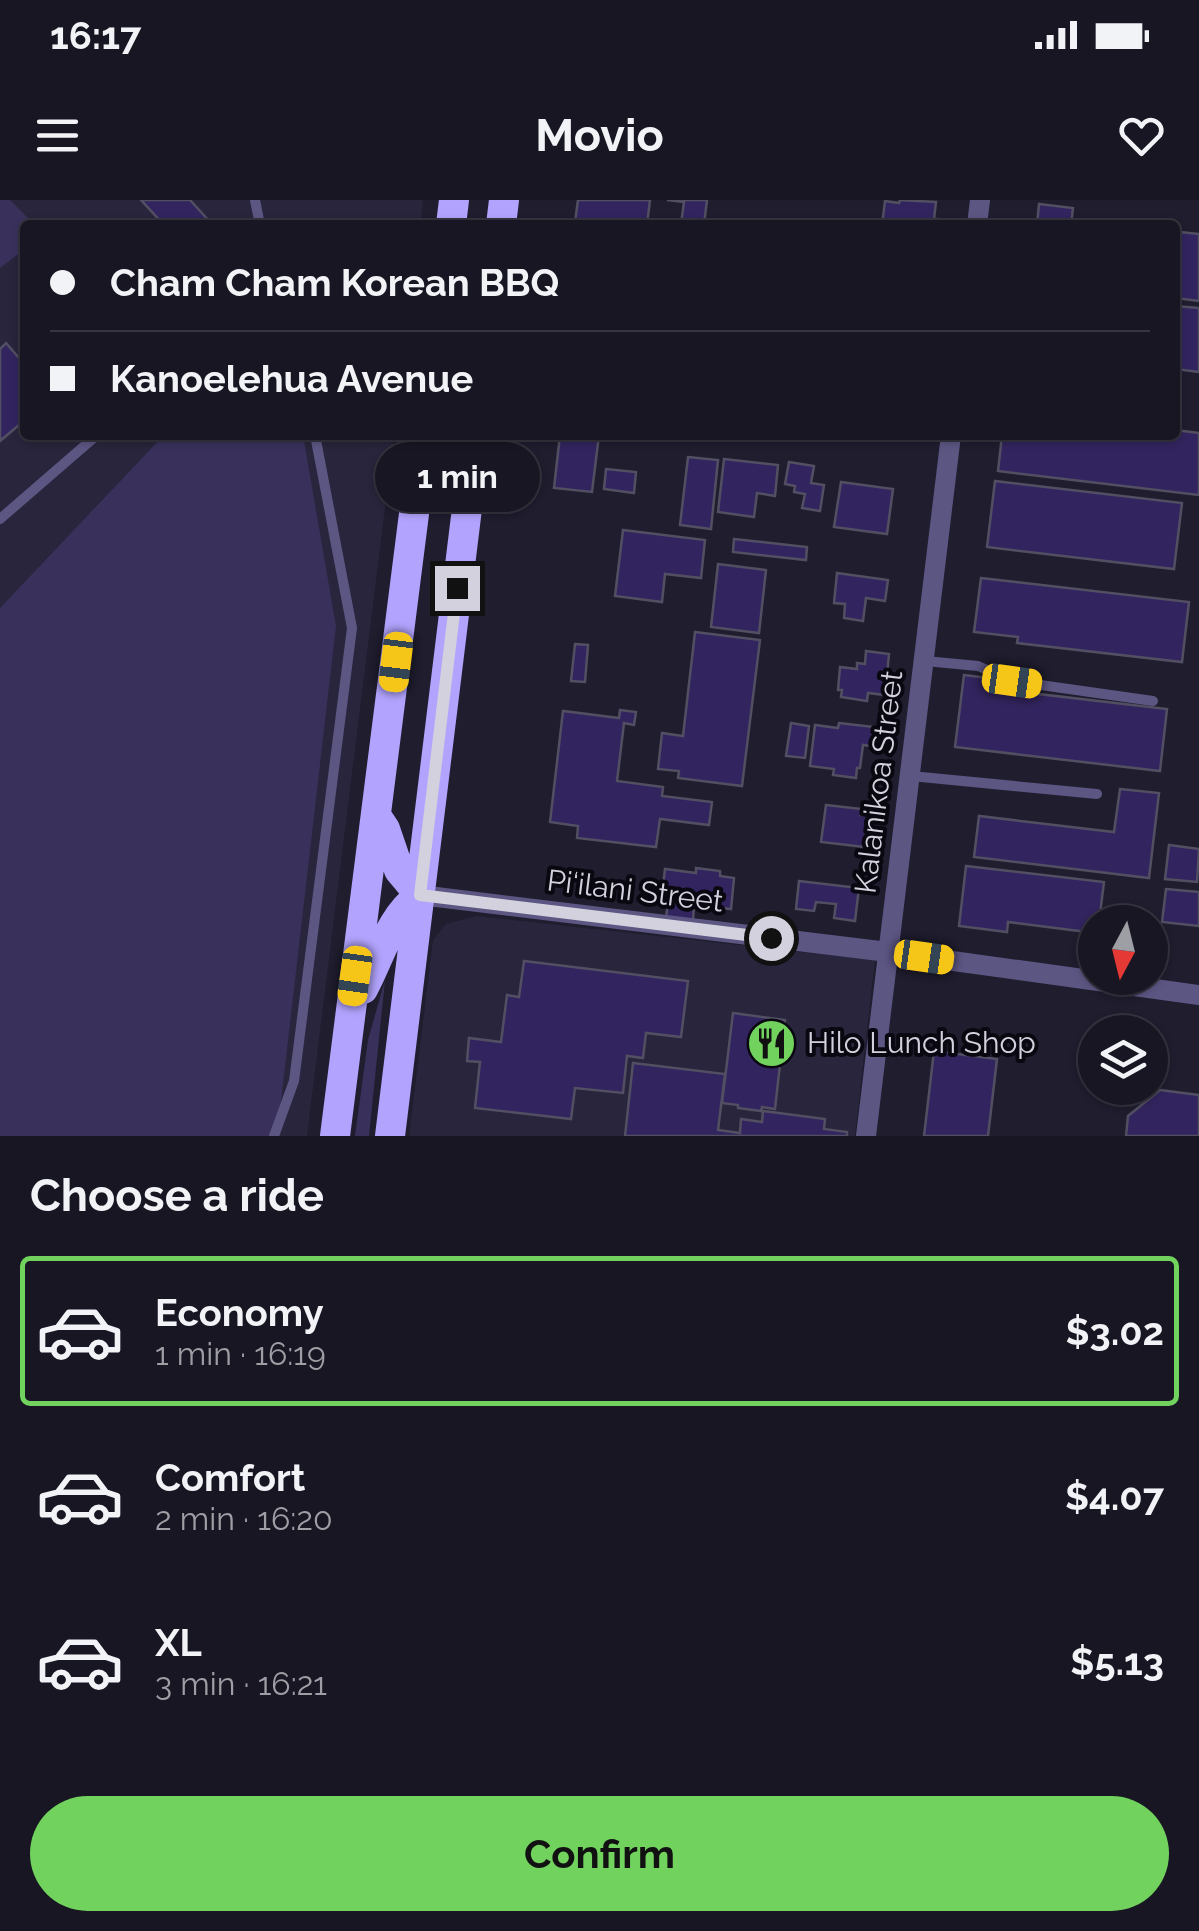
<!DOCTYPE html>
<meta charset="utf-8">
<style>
body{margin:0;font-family:Raleway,sans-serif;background:#24232f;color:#f1f3f6;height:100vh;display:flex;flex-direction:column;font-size:38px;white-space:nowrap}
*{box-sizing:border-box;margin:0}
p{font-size:32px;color:#9e9fa5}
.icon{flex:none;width:55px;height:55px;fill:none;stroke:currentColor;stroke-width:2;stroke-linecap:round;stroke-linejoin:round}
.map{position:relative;height:936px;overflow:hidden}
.details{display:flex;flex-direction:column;background:#171622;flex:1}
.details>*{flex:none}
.guide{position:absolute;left:20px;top:20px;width:1160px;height:220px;border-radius:10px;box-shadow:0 2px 8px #0004,0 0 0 2px #363540;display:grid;align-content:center;height:220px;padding:0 30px;background:#171622}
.needle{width:65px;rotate:187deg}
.tools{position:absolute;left:1078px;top:705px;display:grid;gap:20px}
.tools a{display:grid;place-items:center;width:90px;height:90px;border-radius:50%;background:#171622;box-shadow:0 2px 8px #0004,0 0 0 2px #363540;font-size:50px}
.end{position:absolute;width:45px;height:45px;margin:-22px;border:12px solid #d2d1dd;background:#111;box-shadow:0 0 0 5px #111}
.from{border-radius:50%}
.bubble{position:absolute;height:70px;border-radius:35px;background:#171622;box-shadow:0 2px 8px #0004,0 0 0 2px #363540;font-size:32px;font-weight:700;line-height:70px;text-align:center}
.car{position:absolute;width:30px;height:60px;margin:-30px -15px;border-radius:12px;box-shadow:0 0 8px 2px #0007;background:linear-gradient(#f5c518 24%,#345 0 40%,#f5c518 0 76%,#345 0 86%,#f5c518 0)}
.guide b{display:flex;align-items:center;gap:35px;height:95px;font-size:38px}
.guide b+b{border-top:2px solid #363540}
.guide i{width:25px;height:25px;background:#f1f3f6}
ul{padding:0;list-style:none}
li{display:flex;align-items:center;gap:30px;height:150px;margin:0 20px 15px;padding:0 10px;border:5px solid transparent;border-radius:10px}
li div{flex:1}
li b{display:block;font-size:38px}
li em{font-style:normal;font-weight:700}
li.selected{border-color:#71d25e}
li>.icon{width:90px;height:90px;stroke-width:1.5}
h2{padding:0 30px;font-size:45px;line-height:120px}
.cta{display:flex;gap:20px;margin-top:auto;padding:20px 30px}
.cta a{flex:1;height:115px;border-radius:60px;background:#71d25e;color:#111;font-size:40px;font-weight:700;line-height:115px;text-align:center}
.status{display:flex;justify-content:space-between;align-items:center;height:70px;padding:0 50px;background:#171622;direction:ltr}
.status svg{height:28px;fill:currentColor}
header{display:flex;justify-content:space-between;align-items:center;height:130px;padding:0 30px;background:#171622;font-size:45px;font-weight:700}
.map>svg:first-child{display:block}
.built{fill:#28253c}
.green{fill:#39315b}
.building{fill:#32245e;stroke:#524f63;stroke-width:2.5}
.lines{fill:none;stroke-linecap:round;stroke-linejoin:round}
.lane{stroke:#5c5683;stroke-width:10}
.street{stroke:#5c5683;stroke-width:20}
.highway{stroke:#b2a4fe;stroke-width:30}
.route{stroke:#d2d1dd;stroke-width:12}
.labels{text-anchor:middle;stroke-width:8;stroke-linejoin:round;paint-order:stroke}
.street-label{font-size:30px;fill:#d2d1dd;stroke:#090810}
.poi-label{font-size:30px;fill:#d2d1dd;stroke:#090810;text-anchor:start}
</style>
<div class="status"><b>16:17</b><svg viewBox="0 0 49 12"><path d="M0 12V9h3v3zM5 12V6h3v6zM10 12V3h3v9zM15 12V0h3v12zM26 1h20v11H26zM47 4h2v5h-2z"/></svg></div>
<header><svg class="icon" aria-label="menu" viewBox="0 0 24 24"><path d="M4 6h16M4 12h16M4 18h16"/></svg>Movio<svg class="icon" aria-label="heart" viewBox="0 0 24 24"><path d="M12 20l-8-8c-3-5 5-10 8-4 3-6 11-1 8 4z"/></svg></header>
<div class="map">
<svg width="1199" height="936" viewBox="0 0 1199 936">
<rect width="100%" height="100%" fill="#1f1d2e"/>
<!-- built -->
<path class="built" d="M0,0H423L420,25H25V235H394L307,936H0Z
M477,716L875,760L855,936H409L433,740L446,724Z"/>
<!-- green -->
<path class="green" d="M0,0H10L35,25H25V49L0,68Z
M164,235H303L336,426L277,936H0V408Z
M385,780L369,936H355L368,840Z"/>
<!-- building -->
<path class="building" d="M141,0H190L211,23L164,25Z
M578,0H650L647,25H604L575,22Z
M667,0H707L704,25L681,24L684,2Z
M900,0L936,2L934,19H938L937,25H882L885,1L899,3Z
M1039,4L1073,8L1071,25H1037Z
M1180,32L1199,34V101L1175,98V45L1179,46Z
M1175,106L1199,108V172L1175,169Z
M6,143L25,165V220L0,241V149Z
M1175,230L1199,233V295L998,271L1002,235H1175Z
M560,235H599L592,292L554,288Z
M688,257L718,260L711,329L680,325Z
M724,259L778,265L775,296L757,293L754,317L718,312Z
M789,262L814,266L811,283L824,285L820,311L802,308L805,294L794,292L795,286L785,284Z
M606,269L636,272L634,293L604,289Z
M995,281L1182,303L1174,369L987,347Z
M841,282L893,289L887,334L834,327Z
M623,330L705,340L701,378L665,374L662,402L615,396Z
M734,339L807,347L806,360L733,352Z
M718,364L766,370L759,433L711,427Z
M837,373L888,380L885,401L866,398L863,421L844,418L845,404L834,403Z
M981,378L1189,402L1182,462L1017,443L1018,437L974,432Z
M695,432L760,440L742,586L678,578L679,571L658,569L662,533L683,536Z
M575,444L588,445L585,482L571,481Z
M866,451L889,454L885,495L868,493L867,501L841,497L842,490H838L840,467L857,469V463L865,464Z
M964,475L989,478L987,488L1167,509L1160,571L955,547Z
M620,510L636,512L634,525L624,523L617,581L663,587L662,596L712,602L709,625L660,619L656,647L577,638L578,626L550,622L563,511L619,518Z
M791,523L809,526L805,558L786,556Z
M839,523L874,527L871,546L863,545L860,568H857L856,578L833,575L834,569L810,566L815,525L838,528Z
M1120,589L1159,593L1149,678L974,657L979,616L1114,632Z
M826,605L862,609L861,615L868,616L865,647L821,642Z
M1169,645L1199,649L1197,682L1165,679Z
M966,666L1104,682L1099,722H1095V733L1008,722L1007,732L959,726Z
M696,668L720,671V676L734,678L731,709L694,705L693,721L666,718L668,702L661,701L665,669L696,673Z
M799,681L859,688L855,721L834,718L836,704L816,702L814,711L796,709Z
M1166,689L1199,692V726L1162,722Z
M524,761L688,781L681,837L646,833L643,858L627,856L623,893L575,888L571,919L475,908L480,862L467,861L469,838L501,842L507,795L519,797Z
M733,813L785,820L775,909L762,907L761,911L738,908V905L722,903Z
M934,851L997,859L988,936H924Z
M633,863L725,874L718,930L740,933L741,919L762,922L763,911L825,919L824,929L847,932V936H625Z
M1160,890L1199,895V936H1126L1128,916Z"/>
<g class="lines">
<!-- lane -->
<path class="lane" d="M255,0L260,25
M0,319L97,235
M925,461L978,466L1012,481L1153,501
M911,576L1097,594
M274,936L294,881L352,428L315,235"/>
<!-- street -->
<path class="street" d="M977,25L980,0
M420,695L888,752L1199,795
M866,936L951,235"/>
<!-- highway -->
<path class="highway" d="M451,25L454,0
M501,25L504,0
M379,620L385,629L399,670L420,695
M363,789C381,756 389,718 420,695
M335,936L424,235
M390,936L476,235"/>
</g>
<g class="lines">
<!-- route -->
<path class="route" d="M457,388L420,695L771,738"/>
</g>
<!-- icons -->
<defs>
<symbol id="restaurant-disc" viewBox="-11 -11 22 22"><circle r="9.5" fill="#71d25e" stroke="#090810"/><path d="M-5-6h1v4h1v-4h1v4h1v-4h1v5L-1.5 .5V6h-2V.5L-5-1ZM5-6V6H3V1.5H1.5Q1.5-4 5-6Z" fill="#111"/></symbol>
</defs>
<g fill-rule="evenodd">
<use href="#restaurant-disc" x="744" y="816" width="55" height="55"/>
</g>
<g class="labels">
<!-- street labels -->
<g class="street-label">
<text transform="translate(879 582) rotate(-83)" y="10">Kalanikoa Street</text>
<text transform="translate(635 691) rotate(7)" y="10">Pi‘ilani Street</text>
</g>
<!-- poi labels -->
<g class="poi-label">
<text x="807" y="853">Hilo Lunch Shop</text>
</g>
</g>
</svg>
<div class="tools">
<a><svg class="needle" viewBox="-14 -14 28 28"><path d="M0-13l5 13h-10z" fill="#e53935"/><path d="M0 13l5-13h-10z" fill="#9e9fa5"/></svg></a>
<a><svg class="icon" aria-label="layers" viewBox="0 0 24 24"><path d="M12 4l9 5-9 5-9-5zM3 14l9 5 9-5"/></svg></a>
</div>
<i class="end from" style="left:771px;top:738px"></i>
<i class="end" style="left:457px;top:388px"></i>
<div class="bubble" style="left:375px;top:242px;width:165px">1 min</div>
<i class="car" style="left:396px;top:462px;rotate:187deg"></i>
<i class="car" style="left:1012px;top:481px;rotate:98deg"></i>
<i class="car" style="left:924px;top:757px;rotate:98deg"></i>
<i class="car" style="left:355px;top:776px;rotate:188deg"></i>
<div class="guide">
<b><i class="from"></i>Cham Cham Korean BBQ</b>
<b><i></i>Kanoelehua Avenue</b>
</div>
</div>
<section class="details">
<h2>Choose a ride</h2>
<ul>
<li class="selected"><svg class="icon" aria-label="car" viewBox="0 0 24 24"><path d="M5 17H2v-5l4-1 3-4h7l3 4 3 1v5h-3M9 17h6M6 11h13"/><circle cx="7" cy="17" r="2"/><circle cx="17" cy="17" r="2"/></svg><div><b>Economy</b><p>1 min · 16:19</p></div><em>$3.02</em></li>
<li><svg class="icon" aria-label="car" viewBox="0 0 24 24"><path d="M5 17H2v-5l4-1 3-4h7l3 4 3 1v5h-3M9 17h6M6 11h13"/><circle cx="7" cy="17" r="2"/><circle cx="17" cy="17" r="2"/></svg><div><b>Comfort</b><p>2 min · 16:20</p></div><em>$4.07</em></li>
<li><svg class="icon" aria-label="car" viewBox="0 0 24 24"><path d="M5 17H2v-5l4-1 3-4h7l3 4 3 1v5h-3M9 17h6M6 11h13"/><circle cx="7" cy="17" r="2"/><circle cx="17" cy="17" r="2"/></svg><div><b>XL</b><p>3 min · 16:21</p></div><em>$5.13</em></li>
</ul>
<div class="cta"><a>Confirm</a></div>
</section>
